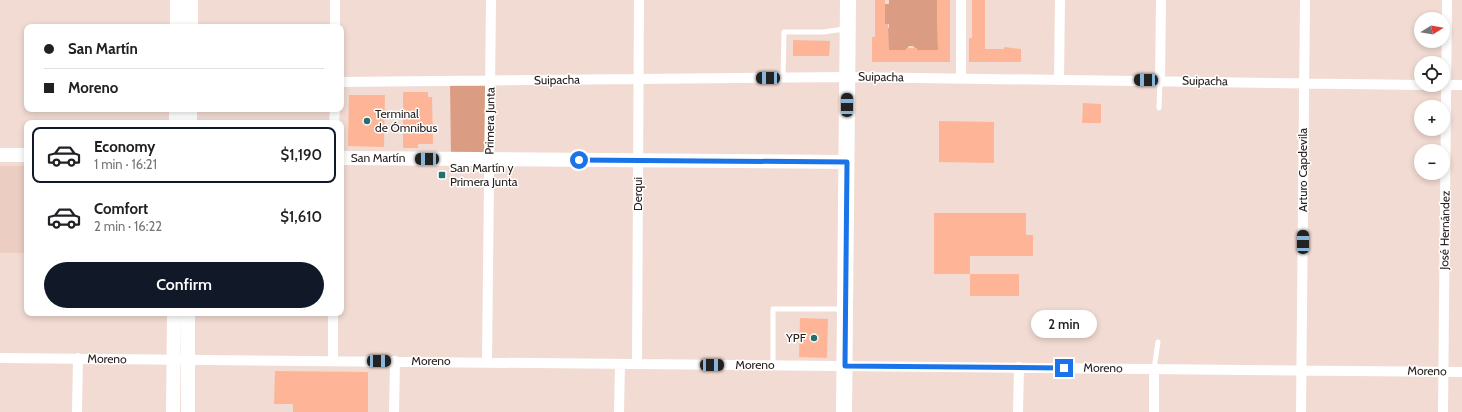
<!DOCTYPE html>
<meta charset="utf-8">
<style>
body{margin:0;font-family:Cabin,sans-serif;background:#f2f2f2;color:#202124;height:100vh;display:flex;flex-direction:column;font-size:15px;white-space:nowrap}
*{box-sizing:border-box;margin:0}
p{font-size:13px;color:#757577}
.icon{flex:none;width:22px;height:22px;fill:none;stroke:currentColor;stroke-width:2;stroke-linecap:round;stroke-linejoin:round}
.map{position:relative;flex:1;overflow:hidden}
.details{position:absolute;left:24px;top:120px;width:320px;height:196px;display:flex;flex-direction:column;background:#fff;border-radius:8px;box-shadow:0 2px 6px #0003}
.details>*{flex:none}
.guide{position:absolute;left:24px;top:24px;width:320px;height:88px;border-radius:8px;box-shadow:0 2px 6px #0003;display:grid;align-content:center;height:88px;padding:0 20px;background:#fff}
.needle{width:26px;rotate:79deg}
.buttons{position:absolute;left:1414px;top:12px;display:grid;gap:8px}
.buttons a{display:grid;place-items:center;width:36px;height:36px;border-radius:50%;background:#fff;box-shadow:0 2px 6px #0003;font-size:20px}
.end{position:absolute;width:18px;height:18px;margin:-9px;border:5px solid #1a73e8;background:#fff;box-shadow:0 0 0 2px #fff}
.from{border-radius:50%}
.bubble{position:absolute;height:28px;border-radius:14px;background:#fff;box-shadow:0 2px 6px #0003;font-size:13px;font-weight:600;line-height:28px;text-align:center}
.car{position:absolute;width:12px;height:24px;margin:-12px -6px;border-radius:5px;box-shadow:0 0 3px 1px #0007;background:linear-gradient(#222 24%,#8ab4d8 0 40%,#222 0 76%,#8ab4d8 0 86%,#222 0)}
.guide b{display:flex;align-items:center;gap:14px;height:38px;font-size:15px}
.guide b+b{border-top:1px solid #e0e0e0}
.guide i{width:10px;height:10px;background:#202124}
ul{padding:7px 0 0;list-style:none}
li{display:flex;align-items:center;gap:12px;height:56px;margin:0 8px 6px;padding:0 12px;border:2px solid transparent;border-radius:8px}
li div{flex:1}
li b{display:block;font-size:15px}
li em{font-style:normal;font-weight:600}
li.selected{border-color:#111827}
li>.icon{width:36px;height:36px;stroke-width:1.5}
.button{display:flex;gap:8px;margin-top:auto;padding:8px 20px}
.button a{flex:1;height:46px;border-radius:24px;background:#111827;color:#fff;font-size:16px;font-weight:600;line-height:46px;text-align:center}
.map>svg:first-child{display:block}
.built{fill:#ebcdc2}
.green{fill:#da9d84}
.building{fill:#feb597}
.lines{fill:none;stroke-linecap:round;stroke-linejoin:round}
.service{stroke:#fff;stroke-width:5}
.minor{stroke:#fff;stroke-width:10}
.secondary{stroke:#fff;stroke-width:14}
.primary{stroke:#fff;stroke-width:16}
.route{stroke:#1a73e8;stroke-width:5}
.poi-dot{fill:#256f6e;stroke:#fff;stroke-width:1.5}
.labels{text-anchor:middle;stroke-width:3;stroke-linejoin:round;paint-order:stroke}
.street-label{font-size:12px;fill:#28201d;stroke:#fff}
.poi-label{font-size:12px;fill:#28201d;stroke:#fff;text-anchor:start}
</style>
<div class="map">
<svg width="1462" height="412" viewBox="0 0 1462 412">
<rect width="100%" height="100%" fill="#f1dbd2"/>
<!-- built -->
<path class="built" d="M0,166H27V253H0Z"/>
<!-- green -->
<path class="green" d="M889,0H937L938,50H917L913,46H909L906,50H886V28H889V24H885V4H889Z
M490,80L489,159H451L450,81Z"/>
<!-- building -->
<path class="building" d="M875,0H885V24H888L889,50H906V48H917V50H938L937,0H950V62H872V37H875Z
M972,0H985V49H1004V47L1021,49V62H969V38H972Z
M793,40L830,41L829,56H793Z
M403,92H428V97H432L433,144H418V148H403Z
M349,95H385L384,147L348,146Z
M1083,103L1101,104V123H1082Z
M939,121L994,122V163L939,162Z
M934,213H1026V235H1033V256H970V274H934Z
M970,274H1019V296H970Z
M800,318L828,319L827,358L799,357Z
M275,371L368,372V412H293V404H274Z"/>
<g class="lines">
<!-- service -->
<path class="service" d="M783,78L784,32H823L845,29
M1159,108L1160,81
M773,365V309H842
M1154,369L1158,342"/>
<!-- minor -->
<path class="minor" d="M335,27V0
M961,78V0
M1059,79L1060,0
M1160,81L1161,0
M341,82L847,77L1421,85
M1443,85H1462
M334,123L335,109
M0,358L1462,372
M333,361V313
M487,361L491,0
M637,364L639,0
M77,412L78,358
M394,412L395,361
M619,412L620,364
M1018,412L1019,367
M1154,412V369
M1301,412L1305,0
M1443,412L1447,0"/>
<!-- secondary -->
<path class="secondary" d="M177,27V0
M191,27V0
M176,123V109
M190,123V109
M0,155H27
M341,158L847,162
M173,412L174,313
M188,412V313"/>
<!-- primary -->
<path class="primary" d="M844,412L848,0"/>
</g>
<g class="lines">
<!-- route -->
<path class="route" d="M579,160L847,162L845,366L1064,368"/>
</g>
<!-- markers -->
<g class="poi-dot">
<circle cx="367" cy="121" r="4"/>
<rect x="438" y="171" width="8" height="8" rx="2"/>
<circle cx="814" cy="338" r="4"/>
</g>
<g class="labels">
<!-- street labels -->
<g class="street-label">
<text transform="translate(881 77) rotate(1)" y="4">Suipacha</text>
<text transform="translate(557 80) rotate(-1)" y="4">Suipacha</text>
<text transform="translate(1205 81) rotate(1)" y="4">Suipacha</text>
<text transform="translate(490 121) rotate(-89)" y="4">Primera Junta</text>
<text x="378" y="162">San Martín</text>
<text transform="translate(1303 170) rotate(-90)" y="4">Arturo Capdevila</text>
<text transform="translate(638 194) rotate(-90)" y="4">Derqui</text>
<text transform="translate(1445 230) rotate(-89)" y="4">José Hernández</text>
<text transform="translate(107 359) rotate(1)" y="4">Moreno</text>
<text x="431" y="365">Moreno</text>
<text x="755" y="369">Moreno</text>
<text transform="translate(1103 368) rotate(1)" y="4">Moreno</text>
<text transform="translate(1427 371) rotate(1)" y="4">Moreno</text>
</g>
<!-- poi labels -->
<g class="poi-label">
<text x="375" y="118">Terminal<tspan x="375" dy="14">de Ómnibus</tspan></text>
<text x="450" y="172">San Martín y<tspan x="450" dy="14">Primera Junta</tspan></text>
<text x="806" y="342" text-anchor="end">YPF</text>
</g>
</g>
</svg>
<div class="buttons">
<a><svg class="needle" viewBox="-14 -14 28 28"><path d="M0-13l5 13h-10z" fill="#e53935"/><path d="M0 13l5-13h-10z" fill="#757577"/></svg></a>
<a><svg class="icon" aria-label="locate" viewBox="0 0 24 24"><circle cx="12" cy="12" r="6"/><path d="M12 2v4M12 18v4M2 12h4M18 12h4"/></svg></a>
<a>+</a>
<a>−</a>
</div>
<i class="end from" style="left:579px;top:160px"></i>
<i class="end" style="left:1064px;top:368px"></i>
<div class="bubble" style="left:1031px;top:310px;width:66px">2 min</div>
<i class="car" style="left:768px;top:78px;rotate:270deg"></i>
<i class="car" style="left:1146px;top:80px;rotate:271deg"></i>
<i class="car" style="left:847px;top:105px;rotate:0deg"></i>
<i class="car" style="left:427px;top:159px;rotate:270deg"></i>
<i class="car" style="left:1303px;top:242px;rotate:0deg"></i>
<i class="car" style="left:379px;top:361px;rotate:90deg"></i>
<i class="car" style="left:712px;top:365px;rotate:90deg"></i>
<div class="guide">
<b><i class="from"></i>San Martín</b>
<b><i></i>Moreno</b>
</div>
<section class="details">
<ul>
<li class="selected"><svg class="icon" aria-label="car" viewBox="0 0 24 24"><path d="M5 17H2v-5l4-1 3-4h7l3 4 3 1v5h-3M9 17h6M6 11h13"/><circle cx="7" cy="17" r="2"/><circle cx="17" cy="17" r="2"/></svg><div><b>Economy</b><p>1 min · 16:21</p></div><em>$1,190</em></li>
<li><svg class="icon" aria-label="car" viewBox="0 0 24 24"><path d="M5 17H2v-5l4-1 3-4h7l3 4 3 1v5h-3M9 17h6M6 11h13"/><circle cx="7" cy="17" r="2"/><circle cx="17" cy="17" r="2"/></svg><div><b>Comfort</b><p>2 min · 16:22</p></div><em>$1,610</em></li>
</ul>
<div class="button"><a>Confirm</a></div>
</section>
</div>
